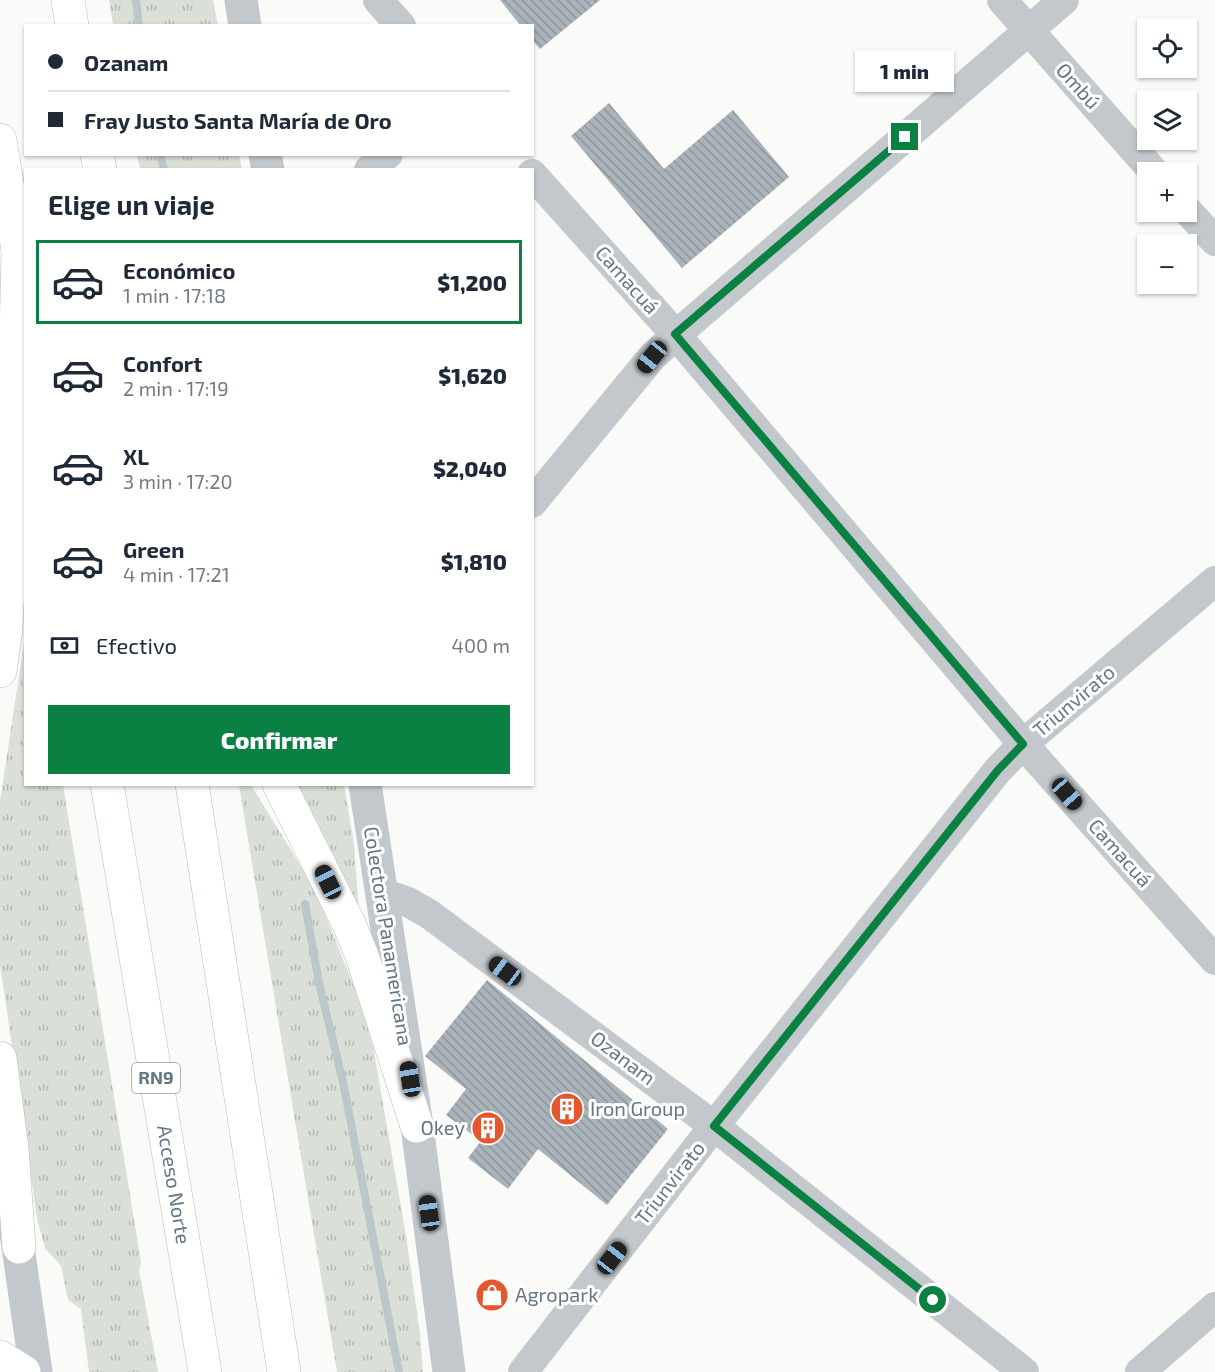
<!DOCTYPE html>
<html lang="es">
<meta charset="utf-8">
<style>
body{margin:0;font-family:"Exo 2",sans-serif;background:#f2f2f3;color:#1f2937;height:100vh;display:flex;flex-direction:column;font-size:22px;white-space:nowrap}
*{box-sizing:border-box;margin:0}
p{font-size:20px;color:#747a83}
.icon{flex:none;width:33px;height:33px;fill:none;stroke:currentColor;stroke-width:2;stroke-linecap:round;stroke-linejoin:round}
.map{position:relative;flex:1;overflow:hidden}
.drawer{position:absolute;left:24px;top:168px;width:510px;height:618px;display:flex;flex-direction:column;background:#fff;border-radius:0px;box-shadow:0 2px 4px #0004}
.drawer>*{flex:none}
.top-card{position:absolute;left:24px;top:24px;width:510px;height:132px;border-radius:0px;box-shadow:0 2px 4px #0004;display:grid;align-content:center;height:132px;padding:0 24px;background:#fff}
.tools{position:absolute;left:1137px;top:18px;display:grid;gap:12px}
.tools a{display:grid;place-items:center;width:60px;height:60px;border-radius:0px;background:#fff;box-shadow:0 2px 4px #0004;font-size:30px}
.end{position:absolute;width:27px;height:27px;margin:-14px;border:8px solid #0b8043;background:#fff;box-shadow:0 0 0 3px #fff}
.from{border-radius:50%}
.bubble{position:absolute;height:42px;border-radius:0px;background:#fff;box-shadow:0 2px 4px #0004;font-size:20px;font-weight:800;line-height:42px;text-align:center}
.car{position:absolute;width:18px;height:36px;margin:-18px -9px;border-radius:8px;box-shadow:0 0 4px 2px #0007;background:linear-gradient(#222 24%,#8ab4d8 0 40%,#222 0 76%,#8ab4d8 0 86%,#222 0)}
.top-card b{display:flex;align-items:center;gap:21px;height:57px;font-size:22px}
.top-card b+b{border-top:2px solid #e0e1e3}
.top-card i{width:15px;height:15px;background:#1f2937}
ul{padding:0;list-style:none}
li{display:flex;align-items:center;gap:18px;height:84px;margin:0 12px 9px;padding:0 12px;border:3px solid transparent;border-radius:0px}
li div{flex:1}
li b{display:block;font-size:22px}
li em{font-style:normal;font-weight:800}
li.selected{border-color:#0b8043}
li>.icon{width:54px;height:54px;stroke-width:1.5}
h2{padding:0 24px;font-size:27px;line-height:72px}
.pay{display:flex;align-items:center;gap:15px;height:66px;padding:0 24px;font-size:22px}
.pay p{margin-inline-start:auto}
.button{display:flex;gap:12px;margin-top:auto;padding:12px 24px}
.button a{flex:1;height:69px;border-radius:0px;background:#0b8043;color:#fff;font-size:24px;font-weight:800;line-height:69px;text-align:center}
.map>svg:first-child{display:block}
.grass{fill:url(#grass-tufts)}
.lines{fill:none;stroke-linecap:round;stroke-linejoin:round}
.stream{stroke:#bbc7cb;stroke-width:8}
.building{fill:url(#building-back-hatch)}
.primary-casing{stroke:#b5babe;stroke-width:34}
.motorway-casing{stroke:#b4b9bd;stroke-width:34}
.minor{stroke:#c3c8cc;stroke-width:30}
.tertiary{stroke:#c3c8cc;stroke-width:33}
.primary{stroke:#fff;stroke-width:33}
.motorway{stroke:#fff;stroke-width:33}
.route{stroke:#0b8043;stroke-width:8}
.labels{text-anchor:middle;stroke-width:6;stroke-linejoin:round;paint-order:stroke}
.shield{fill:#fff;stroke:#939fa8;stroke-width:1.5}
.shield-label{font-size:18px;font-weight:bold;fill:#657683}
.street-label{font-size:20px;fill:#657683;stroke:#fff}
.poi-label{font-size:20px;fill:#657683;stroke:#fff;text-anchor:start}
</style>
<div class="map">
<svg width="1215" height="1372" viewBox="0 0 1215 1372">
<defs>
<pattern id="grass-tufts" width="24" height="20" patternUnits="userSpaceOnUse" patternTransform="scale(1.5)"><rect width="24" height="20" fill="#dadfd7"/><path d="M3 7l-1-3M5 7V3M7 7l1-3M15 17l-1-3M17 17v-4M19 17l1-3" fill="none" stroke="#b4b9b4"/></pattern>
<pattern id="building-back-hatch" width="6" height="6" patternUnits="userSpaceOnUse" patternTransform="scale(1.5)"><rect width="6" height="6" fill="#aab3b9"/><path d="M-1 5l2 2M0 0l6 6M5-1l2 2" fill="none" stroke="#8e969c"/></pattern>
</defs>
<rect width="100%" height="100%" fill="#fafaf8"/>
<!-- grass -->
<path class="grass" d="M109,0H213L218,25H113Z
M137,155H239L242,169H140Z
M25,637L26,784L63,785L141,1262L139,1270L158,1372H89L81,1309L68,1300L61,1266L45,1248L37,1219L0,964V801Z
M239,785H251L315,889L355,989L373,1046L406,1236L420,1333L423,1372H337Z
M290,785H344L354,844L359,912Z"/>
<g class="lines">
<!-- stream -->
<path class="stream" d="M136,0L139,26
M160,154L164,170
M305,904L319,983L343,1082L399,1372"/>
</g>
<!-- building -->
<path class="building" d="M500,0H600L540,49L532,40V26H521Z
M609,103L664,169L733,110L789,177L682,268L571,136Z
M487,980L668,1129L607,1205L538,1149L508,1189L468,1158L481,1141L446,1115L466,1089L425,1056Z"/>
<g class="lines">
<defs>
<path id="primary" d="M0,1357L24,1372"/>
<g id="motorway">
<path d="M68,0L72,26"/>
<path d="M0,140L22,275"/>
<path d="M97,154L100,170"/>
<path d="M0,671L6,629L12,507L18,252"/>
<path id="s1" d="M107,784L205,1372"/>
<path d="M192,784L284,1372"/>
<path d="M279,784L349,924L362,956L417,1126"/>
<path d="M0,1058L12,1148L19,1247"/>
</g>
</defs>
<!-- primary casing -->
<use href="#primary" class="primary-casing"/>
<!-- motorway casing -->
<use href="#motorway" class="motorway-casing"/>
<!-- minor -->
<path class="minor" d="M378,0L401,26
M1002,0L1154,172
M369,170L388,154
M532,174L676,335L1023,744L1215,960
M1186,209L1215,241
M532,503L652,357L676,335L1064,0
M382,893L408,902L429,914L714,1126L1024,1372
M523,1372L714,1126L998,770L1023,744L1215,581
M1140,1372L1215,1307"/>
<!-- tertiary -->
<path class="tertiary" d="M241,0L245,26
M265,154L268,170
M365,784L417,1126L449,1372
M14,1219L36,1372"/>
<!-- primary -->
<use href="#primary" class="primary"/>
<!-- motorway -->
<use href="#motorway" class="motorway"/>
</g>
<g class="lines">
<!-- route -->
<path class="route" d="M905,137L675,334L1023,744L998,770L714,1126L933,1300"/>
</g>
<!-- icons -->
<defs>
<symbol id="building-disc" viewBox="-11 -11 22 22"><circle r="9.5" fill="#e4572e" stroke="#fff"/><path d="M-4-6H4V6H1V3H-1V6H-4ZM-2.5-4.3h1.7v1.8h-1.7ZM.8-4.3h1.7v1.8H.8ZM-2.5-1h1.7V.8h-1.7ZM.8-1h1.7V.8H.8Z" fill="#fff"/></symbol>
<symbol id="shop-disc" viewBox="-11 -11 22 22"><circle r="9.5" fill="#e4572e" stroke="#fff"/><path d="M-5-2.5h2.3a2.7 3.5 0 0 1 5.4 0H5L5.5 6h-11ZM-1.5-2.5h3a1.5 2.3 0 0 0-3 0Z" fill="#fff"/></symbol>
</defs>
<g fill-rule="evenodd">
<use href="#building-disc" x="548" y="1090" width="38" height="38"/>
<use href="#building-disc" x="469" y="1109" width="38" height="38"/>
<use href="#shop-disc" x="473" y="1276" width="38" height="38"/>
</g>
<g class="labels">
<!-- shield labels -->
<rect class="shield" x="132" y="1063" width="48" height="30" rx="4.5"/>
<g class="shield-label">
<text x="156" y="1084">RN9</text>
</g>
<!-- street labels -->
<g class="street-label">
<text transform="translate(1078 86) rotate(48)" y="7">Ombú</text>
<text transform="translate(627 280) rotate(48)" y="7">Camacuá</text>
<text transform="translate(1074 701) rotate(-40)" y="7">Triunvirato</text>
<text transform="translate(1120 853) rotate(48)" y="7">Camacuá</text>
<text transform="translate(388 936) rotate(81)" y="7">Colectora Panamericana</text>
<text transform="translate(623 1058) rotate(37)" y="7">Ozanam</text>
<text transform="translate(670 1183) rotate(-52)" y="7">Triunvirato</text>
<text dy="7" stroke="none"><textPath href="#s1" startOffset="406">Acceso Norte</textPath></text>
</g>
<!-- poi labels -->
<g class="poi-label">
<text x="590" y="1116">Iron Group</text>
<text x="465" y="1135" text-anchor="end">Okey</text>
<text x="515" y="1302">Agropark</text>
</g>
</g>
</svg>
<div class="tools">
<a><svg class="icon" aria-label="locate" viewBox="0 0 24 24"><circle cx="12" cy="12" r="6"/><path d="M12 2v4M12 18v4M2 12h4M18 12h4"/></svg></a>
<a><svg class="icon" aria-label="layers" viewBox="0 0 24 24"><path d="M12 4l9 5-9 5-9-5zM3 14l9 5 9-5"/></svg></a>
<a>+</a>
<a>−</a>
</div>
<i class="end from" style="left:933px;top:1300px"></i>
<i class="end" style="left:905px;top:137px"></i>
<div class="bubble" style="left:855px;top:50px;width:99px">1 min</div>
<i class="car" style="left:652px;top:357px;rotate:219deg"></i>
<i class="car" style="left:1067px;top:794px;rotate:139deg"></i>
<i class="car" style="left:328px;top:882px;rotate:334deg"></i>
<i class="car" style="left:505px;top:971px;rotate:307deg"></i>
<i class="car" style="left:410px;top:1079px;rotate:351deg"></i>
<i class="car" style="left:429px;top:1213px;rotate:352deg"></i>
<i class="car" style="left:612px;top:1258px;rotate:38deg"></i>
<div class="top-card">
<b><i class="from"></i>Ozanam</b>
<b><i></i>Fray Justo Santa María de Oro</b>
</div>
<section class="drawer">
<h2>Elige un viaje</h2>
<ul>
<li class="selected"><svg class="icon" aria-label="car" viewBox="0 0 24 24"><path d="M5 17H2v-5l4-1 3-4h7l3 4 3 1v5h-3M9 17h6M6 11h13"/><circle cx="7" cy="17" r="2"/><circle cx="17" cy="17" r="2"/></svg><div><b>Económico</b><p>1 min · 17:18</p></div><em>$1,200</em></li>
<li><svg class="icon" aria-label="car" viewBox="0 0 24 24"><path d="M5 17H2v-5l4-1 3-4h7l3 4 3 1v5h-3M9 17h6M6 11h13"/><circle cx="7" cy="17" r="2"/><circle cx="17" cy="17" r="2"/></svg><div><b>Confort</b><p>2 min · 17:19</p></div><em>$1,620</em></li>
<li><svg class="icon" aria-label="car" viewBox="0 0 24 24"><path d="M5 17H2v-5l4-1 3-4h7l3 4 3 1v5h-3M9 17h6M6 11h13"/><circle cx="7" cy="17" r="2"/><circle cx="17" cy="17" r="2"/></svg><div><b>XL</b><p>3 min · 17:20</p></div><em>$2,040</em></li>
<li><svg class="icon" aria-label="car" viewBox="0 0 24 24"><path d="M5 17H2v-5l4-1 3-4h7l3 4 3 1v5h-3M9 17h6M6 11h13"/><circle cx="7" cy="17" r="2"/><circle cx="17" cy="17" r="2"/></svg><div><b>Green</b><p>4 min · 17:21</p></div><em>$1,810</em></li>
</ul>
<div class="pay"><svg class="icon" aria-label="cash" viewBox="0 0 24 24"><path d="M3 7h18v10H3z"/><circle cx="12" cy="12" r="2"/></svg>Efectivo<p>400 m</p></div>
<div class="button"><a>Confirmar</a></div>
</section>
</div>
